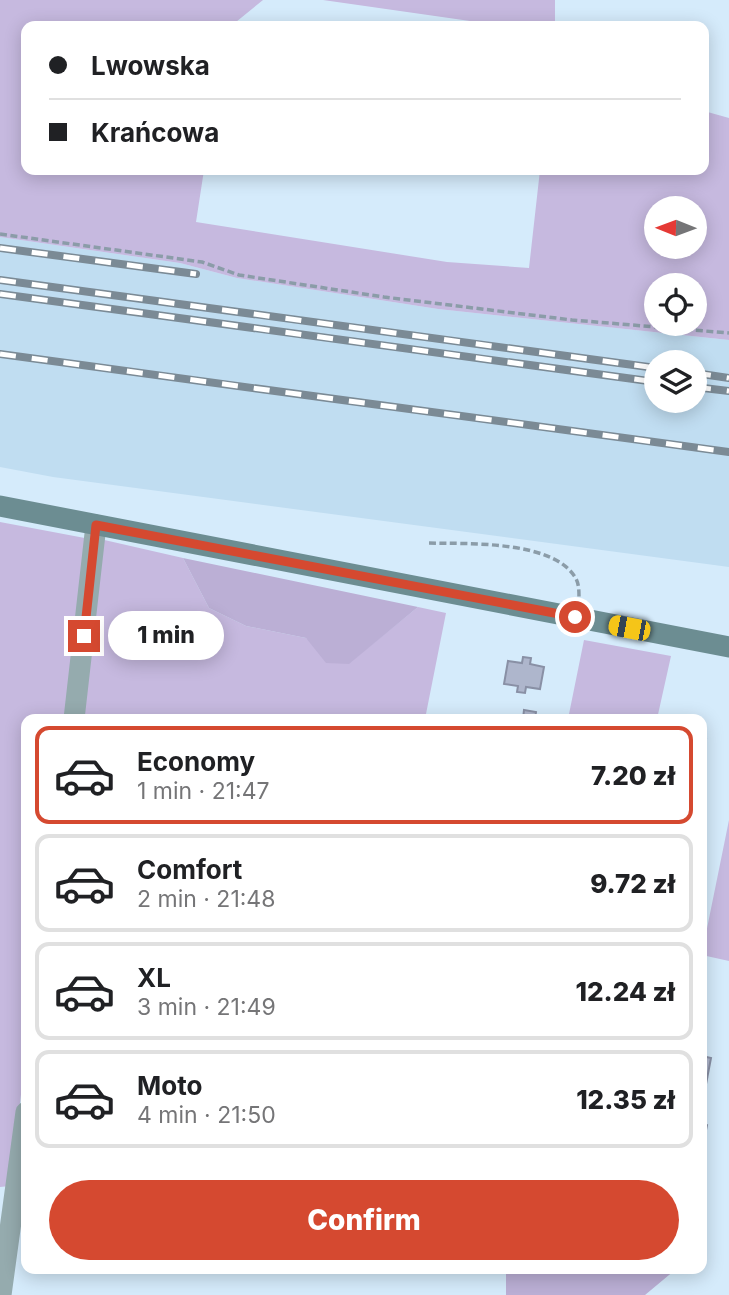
<!DOCTYPE html>
<meta charset="utf-8">
<style>
body{margin:0;font-family:Inter,sans-serif;background:#f2f2f2;color:#202124;height:100vh;display:flex;flex-direction:column;font-size:26px;white-space:nowrap}
*{box-sizing:border-box;margin:0}
p{font-size:23px;color:#757577}
.icon{flex:none;width:38px;height:38px;fill:none;stroke:currentColor;stroke-width:2;stroke-linecap:round;stroke-linejoin:round}
.map{position:relative;flex:1;overflow:hidden}
.details{position:absolute;left:21px;top:714px;width:686px;height:560px;display:flex;flex-direction:column;background:#fff;border-radius:14px;box-shadow:0 4px 18px #0003}
.details>*{flex:none}
.hud{position:absolute;left:21px;top:21px;width:688px;height:154px;border-radius:14px;box-shadow:0 4px 18px #0003;display:grid;align-content:center;height:154px;padding:0 28px;background:#fff}
.needle{width:46px;rotate:271deg}
.fabs{position:absolute;left:644px;top:196px;display:grid;gap:14px}
.fabs a{display:grid;place-items:center;width:63px;height:63px;border-radius:50%;background:#fff;box-shadow:0 4px 18px #0003;font-size:35px}
.end{position:absolute;width:32px;height:32px;margin:-16px;border:9px solid #d54930;background:#fff;box-shadow:0 0 0 4px #fff}
.from{border-radius:50%}
.bubble{position:absolute;height:49px;border-radius:24px;background:#fff;box-shadow:0 4px 18px #0003;font-size:23px;font-weight:800;line-height:49px;text-align:center}
.car{position:absolute;width:21px;height:42px;margin:-21px -10px;border-radius:9px;box-shadow:0 0 5px 2px #0007;background:linear-gradient(#f5c518 24%,#345 0 40%,#f5c518 0 76%,#345 0 86%,#f5c518 0)}
.hud b{display:flex;align-items:center;gap:24px;height:66px;font-size:26px}
.hud b+b{border-top:2px solid #e0e0e0}
.hud i{width:18px;height:18px;background:#202124}
ul{padding:12px 0 0;list-style:none}
li{display:flex;align-items:center;gap:21px;height:98px;margin:0 14px 10px;padding:0 14px;border:4px solid #e0e0e0;border-radius:14px}
li div{flex:1}
li b{display:block;font-size:26px}
li em{font-style:normal;font-weight:800}
li.selected{border-color:#d54930}
li>.icon{width:63px;height:63px;stroke-width:1.5}
.cta{display:flex;gap:14px;margin-top:auto;padding:14px 28px}
.cta a{flex:1;height:80px;border-radius:42px;background:#d54930;color:#fff;font-size:28px;font-weight:800;line-height:80px;text-align:center}
.map>svg:first-child{display:block}
.built{fill:#c0ddf1;fill-rule:evenodd}
.green{fill:#c6b9df;fill-rule:evenodd}
.forest{fill:#bbafd5}
.building{fill:#aeb6cc;stroke:#8990a5;stroke-width:2}
.lines{fill:none;stroke-linecap:round;stroke-linejoin:round}
.path{stroke:#8b9ca8;stroke-width:3.5;stroke-dasharray:7 3.5;stroke-linecap:butt}
.minor{stroke:#95abae;stroke-width:21}
.secondary{stroke:#6c8d92;stroke-width:21}
.rail-casing{stroke:#7b8a95;stroke-width:8}
.rail{stroke:#fff;stroke-width:5;stroke-dasharray:16;stroke-linecap:butt}
.route{stroke:#d54930;stroke-width:9}
</style>
<div class="map">
<svg width="729" height="1295" viewBox="0 0 729 1295">
<rect width="100%" height="100%" fill="#d5ebfb"/>
<!-- built -->
<path class="built" d="M0,237L180,263L237,278L438,309L729,340V567L53,477L0,467ZM656,362H695V401H656Z"/>
<!-- green -->
<path class="green" d="M0,0H263L231,26H26V170H204L196,222L447,262L529,268L540,170H704V111L729,118V340L438,309L237,278L180,263L0,237ZM695,208V247H656V208ZM656,285H695V324H656Z
M323,0H555V26H505Z
M0,522L90,539L68,719H26V1053L10,1186L0,1187Z
M100,539L183,558L209,608L246,626L306,638L349,663L418,607L446,613L425,719H79Z
M584,640L671,656L657,719H568Z
M729,820V961L702,955V953Z"/>
<!-- forest -->
<path class="forest" d="M183,558L418,607L349,664L326,663L306,638L246,626L209,608Z
M506,1269H675V1270L645,1295H506Z"/>
<!-- building -->
<path class="building" d="M523,657L531,658L530,664L544,667L540,689L526,687L525,693L517,692L518,686L504,684L508,661L522,663Z
M524,710L536,712L535,719H523Z
M702,738L706,739L704,752H702Z
M702,1056L711,1058L707,1079L702,1080Z
M707,1079L702,1104V1080Z
M702,1123L707,1125L702,1150Z"/>
<g class="lines">
<!-- path -->
<path class="path" d="M0,234L202,262L239,275L384,297L572,320L729,333
M429,543C467,544 552,540 575,577C579,583 579,591 579,598"/>
<!-- minor -->
<path class="minor" d="M74,719L96,525
M1,1295L26,1112"/>
<!-- secondary -->
<path class="secondary" d="M0,506L729,647"/>
<defs>
<path id="rail" d="M0,248L196,274
M0,280L656,368
M0,294L656,382
M0,354L729,452
M695,373L729,378
M695,387L729,391"/>
</defs>
<!-- rail casing -->
<use href="#rail" class="rail-casing"/>
<!-- rail -->
<use href="#rail" class="rail"/>
</g>
<g class="lines">
<!-- route -->
<path class="route" d="M84,636L96,525L575,617"/>
</g>
</svg>
<div class="fabs">
<a><svg class="needle" viewBox="-14 -14 28 28"><path d="M0-13l5 13h-10z" fill="#e53935"/><path d="M0 13l5-13h-10z" fill="#757577"/></svg></a>
<a><svg class="icon" aria-label="locate" viewBox="0 0 24 24"><circle cx="12" cy="12" r="6"/><path d="M12 2v4M12 18v4M2 12h4M18 12h4"/></svg></a>
<a><svg class="icon" aria-label="layers" viewBox="0 0 24 24"><path d="M12 4l9 5-9 5-9-5zM3 14l9 5 9-5"/></svg></a>
</div>
<i class="end from" style="left:575px;top:617px"></i>
<i class="end" style="left:84px;top:636px"></i>
<div class="bubble" style="left:108px;top:611px;width:116px">1 min</div>
<i class="car" style="left:629px;top:628px;rotate:281deg"></i>
<div class="hud">
<b><i class="from"></i>Lwowska</b>
<b><i></i>Krańcowa</b>
</div>
<section class="details">
<ul>
<li class="selected"><svg class="icon" aria-label="car" viewBox="0 0 24 24"><path d="M5 17H2v-5l4-1 3-4h7l3 4 3 1v5h-3M9 17h6M6 11h13"/><circle cx="7" cy="17" r="2"/><circle cx="17" cy="17" r="2"/></svg><div><b>Economy</b><p>1 min · 21:47</p></div><em>7.20 zł</em></li>
<li><svg class="icon" aria-label="car" viewBox="0 0 24 24"><path d="M5 17H2v-5l4-1 3-4h7l3 4 3 1v5h-3M9 17h6M6 11h13"/><circle cx="7" cy="17" r="2"/><circle cx="17" cy="17" r="2"/></svg><div><b>Comfort</b><p>2 min · 21:48</p></div><em>9.72 zł</em></li>
<li><svg class="icon" aria-label="car" viewBox="0 0 24 24"><path d="M5 17H2v-5l4-1 3-4h7l3 4 3 1v5h-3M9 17h6M6 11h13"/><circle cx="7" cy="17" r="2"/><circle cx="17" cy="17" r="2"/></svg><div><b>XL</b><p>3 min · 21:49</p></div><em>12.24 zł</em></li>
<li><svg class="icon" aria-label="car" viewBox="0 0 24 24"><path d="M5 17H2v-5l4-1 3-4h7l3 4 3 1v5h-3M9 17h6M6 11h13"/><circle cx="7" cy="17" r="2"/><circle cx="17" cy="17" r="2"/></svg><div><b>Moto</b><p>4 min · 21:50</p></div><em>12.35 zł</em></li>
</ul>
<div class="cta"><a>Confirm</a></div>
</section>
</div>
